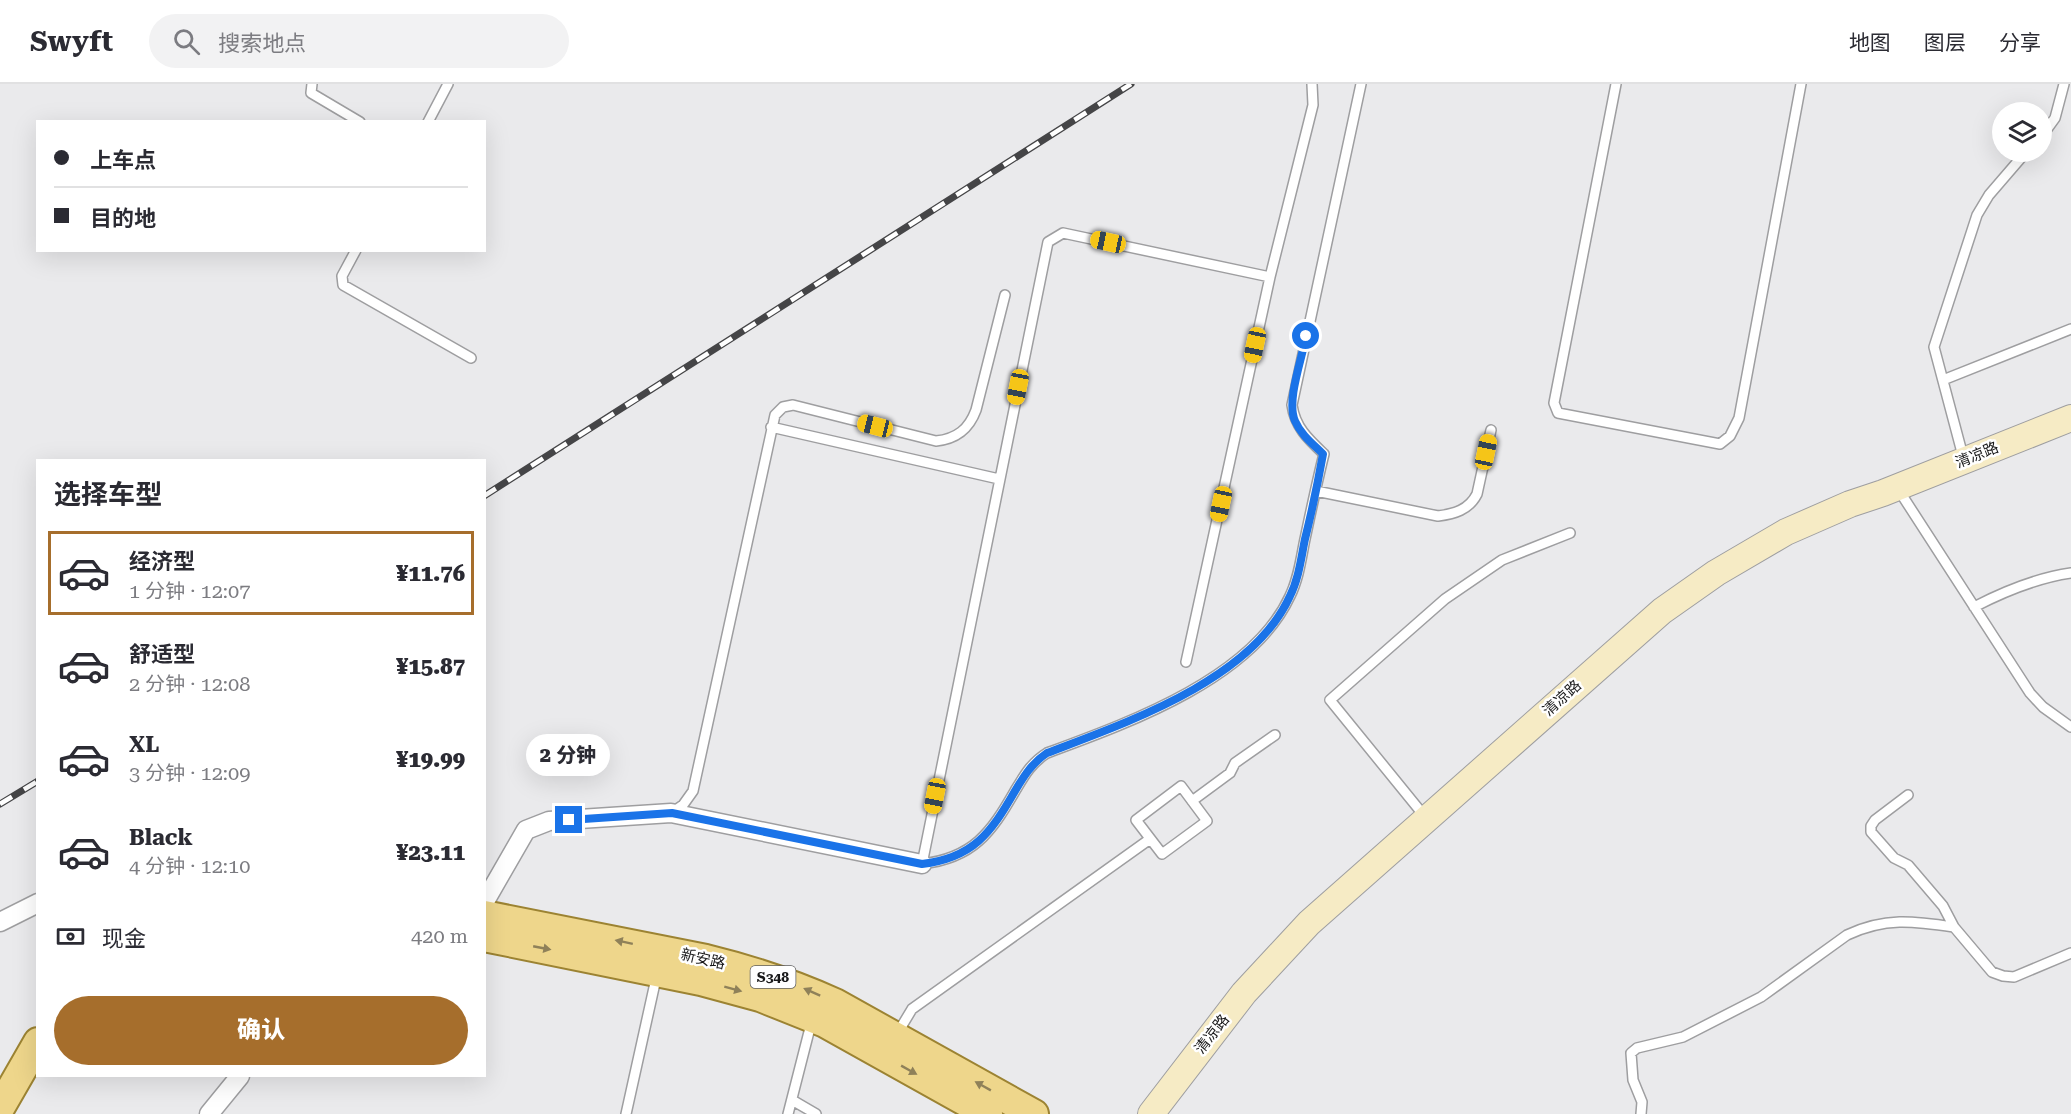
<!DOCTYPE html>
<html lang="zh">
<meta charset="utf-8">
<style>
body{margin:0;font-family:"Roboto Serif","Noto Sans SC",serif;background:#f2f2f3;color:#2b2b33;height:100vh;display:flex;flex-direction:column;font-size:22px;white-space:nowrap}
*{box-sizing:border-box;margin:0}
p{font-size:20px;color:#7c7c81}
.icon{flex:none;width:33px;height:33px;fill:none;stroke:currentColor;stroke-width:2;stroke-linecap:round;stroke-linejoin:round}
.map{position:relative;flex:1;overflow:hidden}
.side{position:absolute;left:36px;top:375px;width:450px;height:618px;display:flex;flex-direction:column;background:#fff;border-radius:0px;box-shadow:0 6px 24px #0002}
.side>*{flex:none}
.guide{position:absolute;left:36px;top:36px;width:450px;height:132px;border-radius:0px;box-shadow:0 6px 24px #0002;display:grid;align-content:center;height:132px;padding:0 18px;background:#fff}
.tools{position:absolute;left:1992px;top:18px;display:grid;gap:12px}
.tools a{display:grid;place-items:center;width:60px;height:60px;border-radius:50%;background:#fff;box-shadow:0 6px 24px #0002;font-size:30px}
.end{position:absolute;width:27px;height:27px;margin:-14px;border:8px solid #1a73e8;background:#fff;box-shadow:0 0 0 3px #fff}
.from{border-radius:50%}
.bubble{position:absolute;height:42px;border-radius:21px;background:#fff;box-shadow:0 6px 24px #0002;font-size:20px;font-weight:800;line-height:42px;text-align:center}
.car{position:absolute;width:18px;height:36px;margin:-18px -9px;border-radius:8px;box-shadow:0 0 4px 2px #0007;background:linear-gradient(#f5c518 24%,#345 0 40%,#f5c518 0 76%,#345 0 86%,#f5c518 0)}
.guide b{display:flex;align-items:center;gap:21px;height:57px;font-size:22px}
.guide b+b{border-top:2px solid #e1e1e2}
.guide i{width:15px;height:15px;background:#2b2b33}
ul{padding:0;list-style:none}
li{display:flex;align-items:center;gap:18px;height:84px;margin:0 12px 9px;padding:0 6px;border:3px solid transparent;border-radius:0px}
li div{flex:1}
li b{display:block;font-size:22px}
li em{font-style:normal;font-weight:800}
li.active{border-color:#a66e2c}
li>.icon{width:54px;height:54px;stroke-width:1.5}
h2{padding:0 18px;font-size:27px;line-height:72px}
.pay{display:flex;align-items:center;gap:15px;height:66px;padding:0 18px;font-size:22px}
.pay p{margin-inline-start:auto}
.cta{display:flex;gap:12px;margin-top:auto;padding:12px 18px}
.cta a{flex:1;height:69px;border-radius:36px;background:#a66e2c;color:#fff;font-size:24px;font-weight:800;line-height:69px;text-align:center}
header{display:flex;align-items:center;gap:36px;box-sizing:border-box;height:84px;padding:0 30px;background:#fff;border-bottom:2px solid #e1e1e2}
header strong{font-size:28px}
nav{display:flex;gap:33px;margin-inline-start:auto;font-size:21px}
.search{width:420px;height:54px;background:#f2f2f3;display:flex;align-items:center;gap:15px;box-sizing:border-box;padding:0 21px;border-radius:33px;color:#7c7c81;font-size:22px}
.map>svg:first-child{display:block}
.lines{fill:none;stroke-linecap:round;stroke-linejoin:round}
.lane-casing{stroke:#9e9ea0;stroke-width:12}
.street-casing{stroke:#9e9ea0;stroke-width:21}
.secondary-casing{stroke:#9e9ea0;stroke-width:28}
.primary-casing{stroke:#9c8332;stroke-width:32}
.lane{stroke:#fff;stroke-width:9}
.street{stroke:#fff;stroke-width:18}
.secondary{stroke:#f6ebc5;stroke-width:26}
.primary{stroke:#eed68b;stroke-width:28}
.rail-casing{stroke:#454547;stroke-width:7}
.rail{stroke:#fff;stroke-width:4.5;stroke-dasharray:14;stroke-linecap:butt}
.oneway{fill:#8f8159}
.route{stroke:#1a73e8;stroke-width:8}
.labels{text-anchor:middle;stroke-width:5;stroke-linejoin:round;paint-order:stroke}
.shield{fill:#fff;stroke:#5f5f5f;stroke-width:1.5}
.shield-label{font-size:14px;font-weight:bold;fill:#1a1a1b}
.street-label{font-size:15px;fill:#1a1a1b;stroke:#fff}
</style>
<header>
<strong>Swyft</strong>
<div class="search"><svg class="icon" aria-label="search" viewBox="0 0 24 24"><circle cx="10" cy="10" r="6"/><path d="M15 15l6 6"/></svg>搜索地点</div>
<nav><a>地图</a><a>图层</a><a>分享</a></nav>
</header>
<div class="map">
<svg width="2071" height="1030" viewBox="0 0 2071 1030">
<rect width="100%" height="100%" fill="#eaeaec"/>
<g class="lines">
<defs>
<path id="lane" d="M312,0L311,9L360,38
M1616,0L1554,319L1558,329L1720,360L1730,352L1739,334L1801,0
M428,38L448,0
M2042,52L2055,34L2064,0
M356,166L342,192L343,201L471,274
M1270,193L1063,149L1048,158L922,780C973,774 991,749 1015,707C1024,692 1031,679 1047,669C1128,639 1252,595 1290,512C1299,494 1301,474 1305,455C1311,427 1317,398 1324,370C1308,355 1295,343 1292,321L1361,0
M1943,296L2071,245
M771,343L999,395
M1964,376L1934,263L1977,131L1989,111L2026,68
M1898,405L2030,609L2043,623L2071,643
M1316,407L1438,432C1454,430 1469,426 1477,410L1491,346
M1974,523C2005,507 2036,494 2071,489
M1186,578L1270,193L1313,21L1312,0
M1181,702L1207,737L1162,770L1136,736Z
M1908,711L1875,736L1871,742V748L1894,774L1908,781L1943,822L1954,843L1992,888L2003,892L2014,893L2071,869
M1192,717L1230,689L1235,679L1275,651
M673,728L683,721L693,707L775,331L783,323L793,321L936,357C957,355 969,345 976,326L1005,211
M1426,734L1330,616L1445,515L1502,476L1570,449
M897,950L912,925L1150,755
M792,1016L816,1030
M626,1030L657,890
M788,1030L812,936
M1641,1030L1642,1018L1633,996L1631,969L1637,964L1683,953L1761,913L1847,851C1885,833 1913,837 1954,843"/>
<path id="street" d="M484,819L526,746L549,737L671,729L922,780
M0,838L38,819
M209,1030L240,992"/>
<path id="secondary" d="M1151,1030L1244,909L1309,839L1662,527L1716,489L1786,448L1850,420L1883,409L2071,334"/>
<path id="primary" d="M484,831L706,875C751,886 793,900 835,919L1034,1030
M484,853L701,897L760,913L825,939L988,1030
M0,1024L38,958"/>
</defs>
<!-- lane casing -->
<use href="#lane" class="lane-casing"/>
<!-- street casing -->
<use href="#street" class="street-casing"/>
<!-- secondary casing -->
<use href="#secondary" class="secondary-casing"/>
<!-- primary casing -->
<use href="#primary" class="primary-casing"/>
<!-- lane -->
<use href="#lane" class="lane"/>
<!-- street -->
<use href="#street" class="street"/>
<!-- secondary -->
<use href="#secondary" class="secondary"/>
<!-- primary -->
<use href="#primary" class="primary"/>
<defs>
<path id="rail" d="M484,412L1131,0
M0,720L38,697"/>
</defs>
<!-- rail casing -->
<use href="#rail" class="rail-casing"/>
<!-- rail -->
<use href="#rail" class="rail"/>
</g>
<!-- one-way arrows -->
<defs><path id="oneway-solid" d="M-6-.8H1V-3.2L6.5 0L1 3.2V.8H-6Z" transform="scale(1.5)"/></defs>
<g class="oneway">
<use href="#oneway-solid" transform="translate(624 858) rotate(-168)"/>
<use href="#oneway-solid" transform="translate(542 864) rotate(11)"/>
<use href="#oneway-solid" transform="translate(733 905) rotate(15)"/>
<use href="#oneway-solid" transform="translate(812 908) rotate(-156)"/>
<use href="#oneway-solid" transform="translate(909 986) rotate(29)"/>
<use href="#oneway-solid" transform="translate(983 1002) rotate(-151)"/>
</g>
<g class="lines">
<!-- route -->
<path class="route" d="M569,736L672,729L922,780C973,774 991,749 1015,707C1024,692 1032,679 1047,669C1128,638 1252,596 1290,512C1299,494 1301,474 1305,455C1312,427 1318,398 1323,370C1313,360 1301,351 1295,337C1286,317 1302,275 1306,252"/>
</g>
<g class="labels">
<!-- shield labels -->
<rect class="shield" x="750.5" y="882" width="45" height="22" rx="4.5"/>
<g class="shield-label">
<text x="773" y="898">S348</text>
</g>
<!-- street labels -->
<g class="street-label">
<text transform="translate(1977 371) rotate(-22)" y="5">清凉路</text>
<text transform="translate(1562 614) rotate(-42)" y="5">清凉路</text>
<text transform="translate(703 875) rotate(13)" y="5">新安路</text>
<text transform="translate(1212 950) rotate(-52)" y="5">清凉路</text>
</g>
</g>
</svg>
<div class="tools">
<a><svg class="icon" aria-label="layers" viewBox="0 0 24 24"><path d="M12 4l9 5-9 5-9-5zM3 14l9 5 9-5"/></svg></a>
</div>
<i class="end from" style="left:1306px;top:252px"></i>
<i class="end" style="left:569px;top:736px"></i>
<div class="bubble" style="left:526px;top:650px;width:84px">2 分钟</div>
<i class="car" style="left:1108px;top:158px;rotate:282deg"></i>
<i class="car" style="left:1255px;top:261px;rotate:192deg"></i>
<i class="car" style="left:1018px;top:303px;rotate:191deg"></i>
<i class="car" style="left:875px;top:342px;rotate:284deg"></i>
<i class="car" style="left:1486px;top:368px;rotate:12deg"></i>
<i class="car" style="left:1221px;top:420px;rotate:192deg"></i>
<i class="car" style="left:935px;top:712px;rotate:191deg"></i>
<div class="guide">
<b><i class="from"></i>上车点</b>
<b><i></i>目的地</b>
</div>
<section class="side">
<h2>选择车型</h2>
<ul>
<li class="active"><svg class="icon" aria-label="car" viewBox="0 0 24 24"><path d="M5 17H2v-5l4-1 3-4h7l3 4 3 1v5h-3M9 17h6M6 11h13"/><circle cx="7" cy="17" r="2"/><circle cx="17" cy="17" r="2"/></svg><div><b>经济型</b><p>1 分钟 · 12:07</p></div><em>¥11.76</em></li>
<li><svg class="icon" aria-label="car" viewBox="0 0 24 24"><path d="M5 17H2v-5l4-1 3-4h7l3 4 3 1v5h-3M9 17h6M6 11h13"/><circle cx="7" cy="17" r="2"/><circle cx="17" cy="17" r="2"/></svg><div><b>舒适型</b><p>2 分钟 · 12:08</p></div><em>¥15.87</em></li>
<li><svg class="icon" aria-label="car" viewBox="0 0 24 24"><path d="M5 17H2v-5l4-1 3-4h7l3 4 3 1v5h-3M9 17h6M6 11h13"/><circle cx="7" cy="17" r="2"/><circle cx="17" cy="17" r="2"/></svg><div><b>XL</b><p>3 分钟 · 12:09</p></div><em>¥19.99</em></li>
<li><svg class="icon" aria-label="car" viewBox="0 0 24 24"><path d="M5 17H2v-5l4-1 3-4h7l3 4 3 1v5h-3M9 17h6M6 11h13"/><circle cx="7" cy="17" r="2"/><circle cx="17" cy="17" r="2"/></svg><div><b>Black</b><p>4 分钟 · 12:10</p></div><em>¥23.11</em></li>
</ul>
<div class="pay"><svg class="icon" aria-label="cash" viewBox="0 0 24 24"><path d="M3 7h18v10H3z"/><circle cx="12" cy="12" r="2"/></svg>现金<p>420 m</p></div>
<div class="cta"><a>确认</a></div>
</section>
</div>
